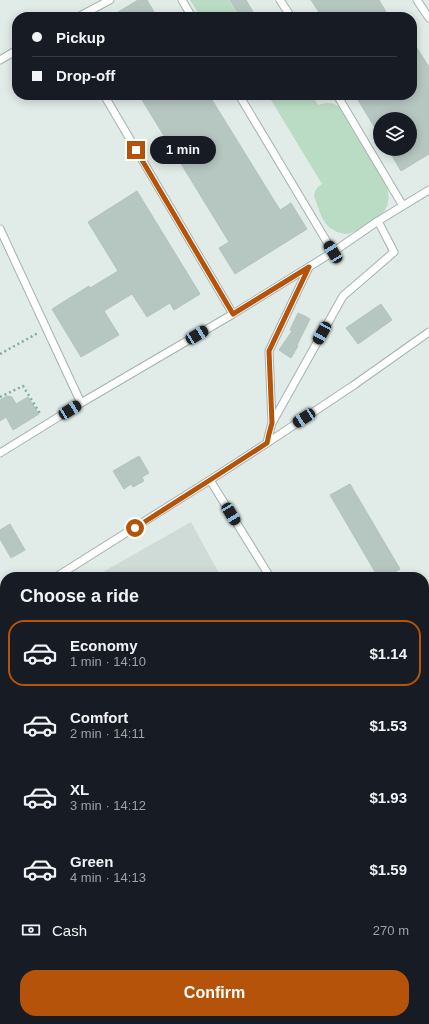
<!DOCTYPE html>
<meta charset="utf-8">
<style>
body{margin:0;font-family:Arial,sans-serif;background:#242831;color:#f1f3f6;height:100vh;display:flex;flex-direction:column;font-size:15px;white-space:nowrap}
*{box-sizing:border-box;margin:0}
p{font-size:13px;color:#9ea1a6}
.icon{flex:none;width:22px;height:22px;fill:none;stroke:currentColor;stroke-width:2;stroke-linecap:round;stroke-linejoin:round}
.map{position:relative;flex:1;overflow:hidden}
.side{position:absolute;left:0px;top:572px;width:429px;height:452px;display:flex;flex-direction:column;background:#171b24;border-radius:16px 16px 0 0;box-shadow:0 2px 10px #0003}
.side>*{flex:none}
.hud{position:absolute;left:12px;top:12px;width:405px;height:88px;border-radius:16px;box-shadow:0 2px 10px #0003;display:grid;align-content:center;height:88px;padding:0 20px;background:#171b24}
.fabs{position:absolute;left:373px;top:112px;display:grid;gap:8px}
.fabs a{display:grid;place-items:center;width:44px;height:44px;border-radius:50%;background:#171b24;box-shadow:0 2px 10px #0003;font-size:20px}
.end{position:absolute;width:18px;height:18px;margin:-9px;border:5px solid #b45309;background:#fff;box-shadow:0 0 0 2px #fff}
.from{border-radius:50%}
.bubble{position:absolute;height:28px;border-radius:14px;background:#171b24;box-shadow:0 2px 10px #0003;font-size:13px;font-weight:700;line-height:28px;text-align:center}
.car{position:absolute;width:12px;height:24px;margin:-12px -6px;border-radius:5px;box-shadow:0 0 3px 1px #0007;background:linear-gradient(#222 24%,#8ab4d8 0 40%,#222 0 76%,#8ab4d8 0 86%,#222 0)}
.hud b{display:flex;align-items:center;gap:14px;height:38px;font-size:15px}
.hud b+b{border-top:1px solid #363941}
.hud i{width:10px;height:10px;background:#f1f3f6}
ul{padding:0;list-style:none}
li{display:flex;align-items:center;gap:12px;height:66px;margin:0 8px 6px;padding:0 12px;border:2px solid transparent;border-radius:16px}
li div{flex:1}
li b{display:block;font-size:15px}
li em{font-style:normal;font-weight:700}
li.on{border-color:#b45309}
li>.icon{width:36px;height:36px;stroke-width:1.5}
h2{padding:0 20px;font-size:18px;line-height:48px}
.pay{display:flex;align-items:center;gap:10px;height:44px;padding:0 20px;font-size:15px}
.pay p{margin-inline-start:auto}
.button{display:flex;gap:8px;margin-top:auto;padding:8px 20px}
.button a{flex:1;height:46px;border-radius:16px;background:#b45309;color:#fff;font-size:16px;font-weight:700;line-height:46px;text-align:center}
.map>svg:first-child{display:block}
.built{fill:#cfdbd6}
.green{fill:#badcc5}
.building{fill:#b6c6c0;stroke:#b3c4be}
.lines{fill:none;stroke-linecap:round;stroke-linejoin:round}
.service-casing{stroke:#a4b3ae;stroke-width:9}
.path{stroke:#82aea3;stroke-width:2.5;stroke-dasharray:2 3;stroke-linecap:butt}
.service{stroke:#fff;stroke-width:7}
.route{stroke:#b45309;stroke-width:5}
</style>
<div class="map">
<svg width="429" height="1024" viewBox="0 0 429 1024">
<rect width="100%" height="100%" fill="#e1ebe7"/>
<!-- built -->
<path class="built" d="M191,522L221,577H94Z
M5,637V773L0,764V639Z"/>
<!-- green -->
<path class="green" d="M190,0H229L239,17H201Z
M268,95H312L318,105C328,102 332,102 341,108L386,183C389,193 390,202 385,210C379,222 366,226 355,231C352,232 349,234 346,234C340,234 333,230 329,227C321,220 318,206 314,196C315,190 317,187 322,184Z
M0,764L5,773V849L0,840Z
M424,843L429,851V958L424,962Z"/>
<!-- building -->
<path class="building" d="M138,0H147L157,17H110Z
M230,0H246L256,17H240Z
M311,0H379L389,17H322Z
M412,40L429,67V154L401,171L388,149H410V119H380V136L355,95H412Z
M139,95H209L280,210L291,203L307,229L235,274L219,248L229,242Z
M137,191L200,294L174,310L170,303L147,317L132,294L104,311L119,335L81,357L52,309L89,286L90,288L118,271L88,222Z
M381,304L392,320L358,344L346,328Z
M298,313L302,315H303L310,319L297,345L298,346L291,358L279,350L292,331L290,330Z
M7,396L12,397L16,404L28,397L39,414L13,430L6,417L0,421V400Z
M139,456L149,473L142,477L144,481L133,487L131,484L124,489L113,471Z
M350,484L400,569L387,577H378L330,495Z
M10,524L25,550L11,558L0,539V530Z"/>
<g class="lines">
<defs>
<path id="service" d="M182,0L192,17
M280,0L291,17
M417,0L429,18
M78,17L110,0
M0,60L17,50
M104,95L233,314
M239,95L333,252
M337,95L403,206
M0,229L81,403
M272,423L269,351L309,267
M267,443L269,434L272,423L343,296L394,252L378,221
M0,453L81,403L233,314L333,252L378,221L429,190
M210,480L270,577
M56,577L210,480L267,443L354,385L429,332
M0,611L5,608
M424,688L429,684
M424,818L429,827"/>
</defs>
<!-- service casing -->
<use href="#service" class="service-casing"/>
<!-- path -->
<path class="path" d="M0,354L38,333
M0,397L23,386L41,415"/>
<!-- service -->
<use href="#service" class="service"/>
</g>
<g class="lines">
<!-- route -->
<path class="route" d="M135,528L210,480L267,443L269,434L272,423L269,351L309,267L233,314L136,150"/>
</g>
</svg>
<div class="fabs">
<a><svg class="icon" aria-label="layers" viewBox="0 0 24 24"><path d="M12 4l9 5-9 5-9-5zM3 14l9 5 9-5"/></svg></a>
</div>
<i class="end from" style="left:135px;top:528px"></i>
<i class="end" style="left:136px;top:150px"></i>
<div class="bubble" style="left:150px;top:136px;width:66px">1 min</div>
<i class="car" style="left:333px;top:252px;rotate:329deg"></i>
<i class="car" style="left:322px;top:333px;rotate:209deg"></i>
<i class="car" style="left:197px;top:335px;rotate:59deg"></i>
<i class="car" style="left:70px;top:410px;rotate:58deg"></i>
<i class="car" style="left:304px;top:418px;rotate:237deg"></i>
<i class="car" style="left:231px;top:514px;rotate:149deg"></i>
<div class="hud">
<b><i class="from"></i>Pickup</b>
<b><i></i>Drop-off</b>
</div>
<section class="side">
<h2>Choose a ride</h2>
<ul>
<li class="on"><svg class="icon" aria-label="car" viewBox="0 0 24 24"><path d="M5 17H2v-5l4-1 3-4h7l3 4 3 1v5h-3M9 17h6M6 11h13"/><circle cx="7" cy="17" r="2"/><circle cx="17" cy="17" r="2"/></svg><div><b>Economy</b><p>1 min · 14:10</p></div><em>$1.14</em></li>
<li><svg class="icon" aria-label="car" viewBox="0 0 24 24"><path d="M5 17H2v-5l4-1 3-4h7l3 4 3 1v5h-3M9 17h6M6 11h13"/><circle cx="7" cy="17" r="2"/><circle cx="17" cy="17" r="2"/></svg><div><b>Comfort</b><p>2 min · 14:11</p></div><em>$1.53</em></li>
<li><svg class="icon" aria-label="car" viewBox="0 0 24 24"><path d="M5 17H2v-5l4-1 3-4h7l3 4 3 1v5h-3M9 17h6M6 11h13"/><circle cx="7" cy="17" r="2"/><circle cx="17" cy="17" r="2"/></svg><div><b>XL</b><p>3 min · 14:12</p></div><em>$1.93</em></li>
<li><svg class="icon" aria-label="car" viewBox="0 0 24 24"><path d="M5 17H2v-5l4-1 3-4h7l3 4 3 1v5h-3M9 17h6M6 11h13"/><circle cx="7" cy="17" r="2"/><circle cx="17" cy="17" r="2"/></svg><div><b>Green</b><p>4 min · 14:13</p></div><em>$1.59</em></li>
</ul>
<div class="pay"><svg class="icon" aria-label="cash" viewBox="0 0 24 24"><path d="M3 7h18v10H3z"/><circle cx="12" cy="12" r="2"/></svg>Cash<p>270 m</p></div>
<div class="button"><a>Confirm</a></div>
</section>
</div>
